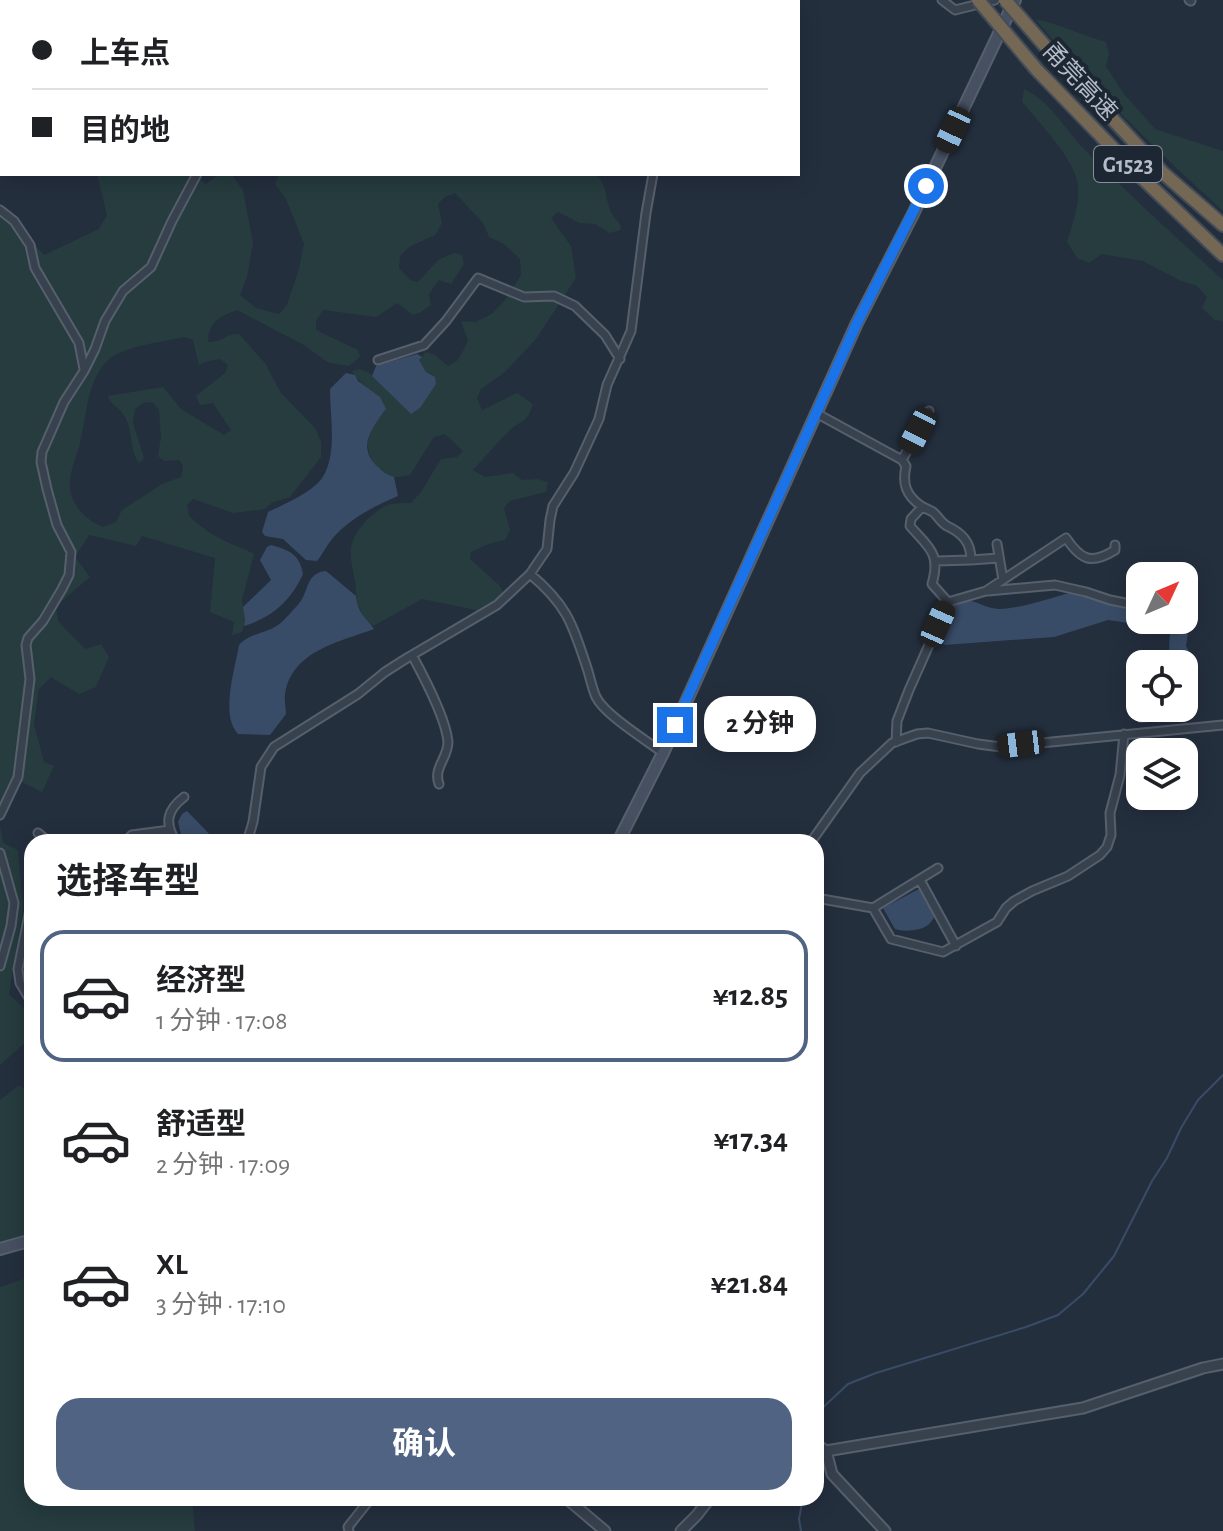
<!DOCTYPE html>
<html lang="zh">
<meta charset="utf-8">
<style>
body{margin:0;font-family:"Alegreya Sans","Noto Sans SC",sans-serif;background:#f6f6f6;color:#202124;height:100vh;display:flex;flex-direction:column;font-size:30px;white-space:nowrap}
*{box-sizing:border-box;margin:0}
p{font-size:26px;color:#757577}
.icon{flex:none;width:44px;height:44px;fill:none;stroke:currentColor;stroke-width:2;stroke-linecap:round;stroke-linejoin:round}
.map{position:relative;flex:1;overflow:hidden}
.drawer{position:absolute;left:24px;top:834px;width:800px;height:672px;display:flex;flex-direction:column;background:#fff;border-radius:24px;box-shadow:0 4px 20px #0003}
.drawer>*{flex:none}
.banner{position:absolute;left:0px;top:0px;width:800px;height:176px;box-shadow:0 4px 20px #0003;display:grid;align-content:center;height:176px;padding:0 32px;background:#fff}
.needle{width:52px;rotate:46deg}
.buttons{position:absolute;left:1126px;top:562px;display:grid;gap:16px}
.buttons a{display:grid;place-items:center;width:72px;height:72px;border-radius:16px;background:#fff;box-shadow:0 4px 20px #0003;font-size:40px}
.end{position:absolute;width:36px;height:36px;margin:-18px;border:10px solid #1a73e8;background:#fff;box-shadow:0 0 0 4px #fff}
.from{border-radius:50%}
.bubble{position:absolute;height:56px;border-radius:24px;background:#fff;box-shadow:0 4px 20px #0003;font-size:26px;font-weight:700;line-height:56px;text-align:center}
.car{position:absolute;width:24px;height:48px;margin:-24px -12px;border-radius:10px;box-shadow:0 0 6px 2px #0007;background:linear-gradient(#222 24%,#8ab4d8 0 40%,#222 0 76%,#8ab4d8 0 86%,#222 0)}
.banner b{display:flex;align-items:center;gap:28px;height:76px;font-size:30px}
.banner b+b{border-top:2px solid #e0e0e0}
.banner i{width:20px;height:20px;background:#202124}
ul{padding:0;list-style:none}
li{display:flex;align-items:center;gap:24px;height:132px;margin:0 16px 12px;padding:0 16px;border:4px solid transparent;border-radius:24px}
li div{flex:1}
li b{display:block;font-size:30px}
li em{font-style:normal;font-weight:700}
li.active{border-color:#506383}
li>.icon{width:72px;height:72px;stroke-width:1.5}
h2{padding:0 32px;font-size:36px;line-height:96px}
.button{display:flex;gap:16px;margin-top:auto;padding:16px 32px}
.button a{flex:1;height:92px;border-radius:24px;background:#506383;color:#fff;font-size:32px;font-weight:700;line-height:92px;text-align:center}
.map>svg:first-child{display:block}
.green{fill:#263c3f;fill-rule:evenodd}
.water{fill:#394c67}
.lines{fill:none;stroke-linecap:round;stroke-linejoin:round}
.stream{stroke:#394c67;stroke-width:2}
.minor-casing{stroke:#565f6c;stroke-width:11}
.tertiary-casing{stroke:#565f6c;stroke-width:13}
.secondary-casing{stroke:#565f6c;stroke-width:14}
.motorway-casing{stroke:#434c59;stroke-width:16}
.minor{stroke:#38414e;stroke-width:7}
.tertiary{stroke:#38414e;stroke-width:9}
.secondary{stroke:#465061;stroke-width:10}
.motorway{stroke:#746855;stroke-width:12}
.motorway-bridge-casing{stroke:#434c59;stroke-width:16;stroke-linecap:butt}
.motorway-bridge{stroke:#746855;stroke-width:12}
.route{stroke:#1a73e8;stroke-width:10}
.labels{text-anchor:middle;stroke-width:8;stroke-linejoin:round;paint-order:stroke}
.shield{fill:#1d2633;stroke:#878f9c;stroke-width:2}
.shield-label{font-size:22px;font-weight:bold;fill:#b4bcc9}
.street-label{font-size:24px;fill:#b4bcc9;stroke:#1d2633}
</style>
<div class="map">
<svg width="1223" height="1531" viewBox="0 0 1223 1531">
<rect width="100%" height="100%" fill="#242f3e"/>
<!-- green -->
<path class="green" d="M1035,19C1059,24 1082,35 1106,42L1109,54L1106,66L1124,94L1155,129L1223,151V211C1157,151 1092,88 1035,19Z
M1024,89C1049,100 1065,129 1084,149C1129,195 1176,237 1223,280V321L1215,320L1202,308L1207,297L1197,286L1181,281L1143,261L1102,254L1089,263L1077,258L1067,242C1072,225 1080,204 1078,186C1076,160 1039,123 1022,102Z
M97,174H196L197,177L206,184L219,174L232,175L243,190L253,243L247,277L240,295L256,308L279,314L287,305L299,269L304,244L286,199L275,184L279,174H596C607,186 605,193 609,207C611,214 617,220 621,226L620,230L610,233L595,224L580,223L558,212L551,218L571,246L576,278L536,339L505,372L481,389L477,398L482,410L517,393L533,404C526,426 520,419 508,432C496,444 484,458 473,470L485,477L513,473L522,480L537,479L548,482L546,492L510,501L504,508L510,530L505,540L491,543L471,552L470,559L500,586L508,602L491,613L422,599L373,626C356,612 357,601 355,581C353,571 350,559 351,549C352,532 375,508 391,504C397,503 405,503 411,503L421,492L441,459L457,457L463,451L445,434L434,437L410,475C405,476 396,478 391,477C375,473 364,450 369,436C372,426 380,418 386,409C376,390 362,388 352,371L360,369L368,372L411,413L420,408L435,377L426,372L419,360L426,352L435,355L448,366L458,360L468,341L461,321L475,322L492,314L506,299L521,275L520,259L504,244L489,237L483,223L455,193L445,197L438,204L442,223L435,235L409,247L400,256L399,268L410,280L418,282L438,260L454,253L462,255L464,264L451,284L439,280L429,294L431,305L421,312L413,315L397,303L376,317L323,310L316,321V330L358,350L360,357L349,366L329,363L302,344L237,310C219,317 209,321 208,342C224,342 226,333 239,334L265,363L281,393L315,428L321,442V457L290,497L271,503L265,509L233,513L193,499L187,505L189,516C199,525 210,534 223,540C233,545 244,548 254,554L242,600L245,620L242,632L232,635L234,622L210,612L215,558L142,536L136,546L89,535L75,557L90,577L56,606L58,621L85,649L101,644L109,657L96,687L79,694L51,677L39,689L34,724L44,762L54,766L42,792L22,782L0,820V209C22,216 29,240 44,255L99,229L107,215ZM184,337L193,340L199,365L208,361L220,359L228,365L225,373L196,396L200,405L213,403L231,430L224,435L181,409L163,387L107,396C112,406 120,408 125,417C133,431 129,449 139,463L144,458L133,423L135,409L145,402L153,403L159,410L161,437L158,456L164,461L179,460L183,466L181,477L162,484L122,510L116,522L103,527C89,521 78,512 72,497C65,480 76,460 80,443C87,415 86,384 107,361C122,346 163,342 184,337Z
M0,826L3,843L18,850L23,909L9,994L30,1014L26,1042L0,1065Z
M19,1085L32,1095V1233L0,1242V1100Z
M32,1276V1498H192L195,1531H0V1287Z"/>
<!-- water -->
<path class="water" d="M417,354L422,357L419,360L426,372L435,377L436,384L420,408L411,414L372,376L376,366Z
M346,373L355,375L358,381L380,397L386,409C372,428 356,447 378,467C383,472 387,475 394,477L398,496C374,506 349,519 332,539C326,546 323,554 317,561L306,560L283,539L265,536L262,532L268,512C285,504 304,496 318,483C339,461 330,418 330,389Z
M271,545C290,551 299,553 303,574C291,601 271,618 244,626L245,620L243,607L271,580L260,560L267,547Z
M326,571L356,596C358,614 365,616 374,629C339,642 291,651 285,695C284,701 286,708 286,714L270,735L238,734C220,715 235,669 239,645C250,633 265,634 278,625C282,623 292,611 296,607C310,594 304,573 326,571Z
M1074,592L1113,604L1139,609L1136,624L1108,620L1054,637L944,645L937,635C941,624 944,608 955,602C970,595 984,609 999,609C1024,608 1049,598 1074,592Z
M1184,608H1187L1189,626L1186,646L1194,660C1191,672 1187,684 1189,696C1190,704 1194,708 1193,717L1139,723L1133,716L1131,709L1140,701V708H1184V664H1171C1168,649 1169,634 1173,620H1184Z
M187,811L217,842H183L178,822L182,814Z
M919,889L936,914C934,917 931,923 928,925C920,931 904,932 895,929L883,908Z"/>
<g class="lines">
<!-- stream -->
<path class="stream" d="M816,1414L848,1384L876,1373L1026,1327L1058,1315L1083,1294L1114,1256L1152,1181L1167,1158L1181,1128L1198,1100L1223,1075
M801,1531L799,1519L803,1498"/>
<defs>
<path id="minor" d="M942,0L955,10L995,0
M1189,0L1191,1
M322,2L323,0
M689,2L690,0
M0,210L14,221L30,245L35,268L79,343L84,369
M378,360L424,345L446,321L478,278L524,297L554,296L575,306L605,335L620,359
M816,413L902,460L906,466C902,484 906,495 921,506C923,507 931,511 933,512C938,516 941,523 947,526C962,533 971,542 971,560L998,558
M902,460L929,411
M922,507L911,519L910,526C929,548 941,553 932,584L948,602
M997,544L1003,580
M936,561L971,560
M530,574L547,549L550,520L553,506L574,473L599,419L607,385L631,331L646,213L653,174
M988,591L1055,585L1086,592L1110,600L1140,606
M412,655C424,677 446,718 448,742C448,758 433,768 439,784
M896,742L897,721L909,690L948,602L986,591L1066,538C1081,560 1091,565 1115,550V545
M0,815L18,777L30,679L26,645L28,638L43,621L62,589L69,575L71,552L57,525L47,489L41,462L42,452L64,402L84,371L95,349L105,321L123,291L151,267L172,221L197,174
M38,833L49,842
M125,842L132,835L170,830
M176,842C164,823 167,810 184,797
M247,842L253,822L261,767L274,747L358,694L385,672L407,658L497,605L530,574C567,605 572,623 587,668C590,677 592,688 596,697C605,715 646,740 663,753
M811,842L860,773L892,743L917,734L928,733L978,744L1001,747L1223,725
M0,853L14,903L11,926L0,966
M920,880L956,946
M816,898L873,908L938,868
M32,899L18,969L20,983L32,1003
M873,908L891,939L943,952L997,922L1006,908L1014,901L1032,891L1068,876L1100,855L1107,847L1111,835L1110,813L1120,775L1124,734
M349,1531L348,1527L367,1503L369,1498"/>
<path id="tertiary" d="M816,1444L826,1451L832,1474L885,1531
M826,1451L1083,1408L1203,1368L1223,1364
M566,1498L605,1531
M681,1531L697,1515L710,1498"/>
<path id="secondary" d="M618,842L663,753L857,323L913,214L1015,0
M0,1249L32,1240"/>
<path id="motorway" d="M1052,54L1163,173L1223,225
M1037,70L1136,172L1223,255"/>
</defs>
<!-- minor casing -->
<use href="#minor" class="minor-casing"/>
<!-- tertiary casing -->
<use href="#tertiary" class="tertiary-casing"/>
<!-- secondary casing -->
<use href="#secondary" class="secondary-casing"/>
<!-- motorway casing -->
<use href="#motorway" class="motorway-casing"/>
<!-- minor -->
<use href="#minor" class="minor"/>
<!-- tertiary -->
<use href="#tertiary" class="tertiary"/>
<!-- secondary -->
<use href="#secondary" class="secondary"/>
<!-- motorway -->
<use href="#motorway" class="motorway"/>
<defs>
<path id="motorway-bridge" d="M978,0L1037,70
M1005,0L1052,54"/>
</defs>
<!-- motorway-bridge casing -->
<use href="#motorway-bridge" class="motorway-bridge-casing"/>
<!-- motorway-bridge -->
<use href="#motorway-bridge" class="motorway-bridge"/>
</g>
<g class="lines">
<!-- route -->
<path class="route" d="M675,725L857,323L926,186"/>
</g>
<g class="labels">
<!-- shield labels -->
<rect class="shield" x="1094" y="146" width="68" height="36" rx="6"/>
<g class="shield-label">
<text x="1128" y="172">G1523</text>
</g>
<!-- street labels -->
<g class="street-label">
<text transform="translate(1080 81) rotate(47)" y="8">甬莞高速</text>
</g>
</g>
</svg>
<div class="buttons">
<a><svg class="needle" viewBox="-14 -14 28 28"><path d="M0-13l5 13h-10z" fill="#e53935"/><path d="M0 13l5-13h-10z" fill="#757577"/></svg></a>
<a><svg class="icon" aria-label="locate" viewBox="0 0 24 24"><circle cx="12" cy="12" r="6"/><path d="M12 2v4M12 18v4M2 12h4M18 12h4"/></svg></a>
<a><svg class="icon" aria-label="layers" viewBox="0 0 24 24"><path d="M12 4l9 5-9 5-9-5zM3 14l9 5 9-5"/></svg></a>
</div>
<i class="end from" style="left:926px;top:186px"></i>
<i class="end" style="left:675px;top:725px"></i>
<div class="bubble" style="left:704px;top:696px;width:112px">2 分钟</div>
<i class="car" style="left:953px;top:130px;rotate:205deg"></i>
<i class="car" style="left:918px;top:431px;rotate:207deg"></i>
<i class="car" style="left:938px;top:624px;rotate:24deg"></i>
<i class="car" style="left:1021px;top:744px;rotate:263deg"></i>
<div class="banner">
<b><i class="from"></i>上车点</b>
<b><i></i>目的地</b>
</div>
<section class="drawer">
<h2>选择车型</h2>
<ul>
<li class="active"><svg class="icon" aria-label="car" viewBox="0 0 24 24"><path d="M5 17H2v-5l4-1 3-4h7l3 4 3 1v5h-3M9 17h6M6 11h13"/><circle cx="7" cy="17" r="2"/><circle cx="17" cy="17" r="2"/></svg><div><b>经济型</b><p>1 分钟 · 17:08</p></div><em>¥12.85</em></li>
<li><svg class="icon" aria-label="car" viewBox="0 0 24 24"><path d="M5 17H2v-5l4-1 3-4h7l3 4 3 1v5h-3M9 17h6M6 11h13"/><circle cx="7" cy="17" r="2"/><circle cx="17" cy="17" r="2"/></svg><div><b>舒适型</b><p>2 分钟 · 17:09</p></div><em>¥17.34</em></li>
<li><svg class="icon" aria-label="car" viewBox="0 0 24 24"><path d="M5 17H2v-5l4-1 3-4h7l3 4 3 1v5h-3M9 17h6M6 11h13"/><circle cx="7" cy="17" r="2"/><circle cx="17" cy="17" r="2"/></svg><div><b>XL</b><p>3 分钟 · 17:10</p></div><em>¥21.84</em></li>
</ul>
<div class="button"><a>确认</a></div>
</section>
</div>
